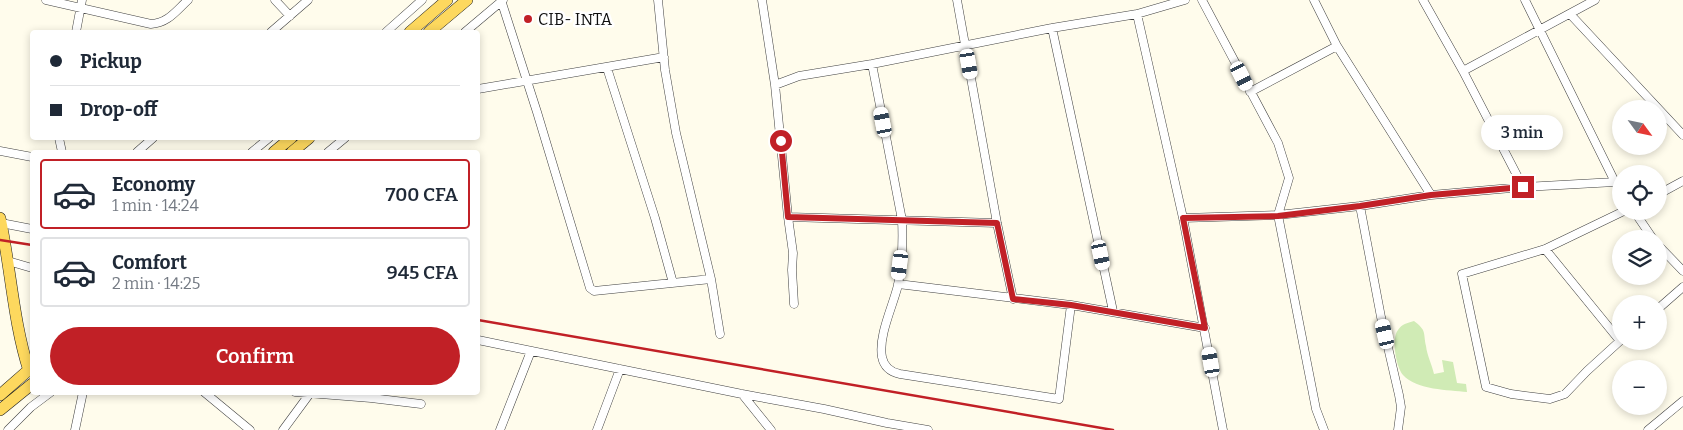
<!DOCTYPE html>
<meta charset="utf-8">
<style>
body{margin:0;font-family:Bitter,serif;background:#f6f6f7;color:#1f2937;height:100vh;display:flex;flex-direction:column;font-size:19px;white-space:nowrap}
*{box-sizing:border-box;margin:0}
p{font-size:16px;color:#747a83}
.icon{flex:none;width:28px;height:28px;fill:none;stroke:currentColor;stroke-width:2;stroke-linecap:round;stroke-linejoin:round}
.map{position:relative;flex:1;overflow:hidden}
.sheet{position:absolute;left:30px;top:150px;width:450px;height:245px;display:flex;flex-direction:column;background:#fff;border-radius:5px;box-shadow:0 2px 8px #0003}
.sheet>*{flex:none}
.top-card{position:absolute;left:30px;top:30px;width:450px;height:110px;border-radius:5px;box-shadow:0 2px 8px #0003;display:grid;align-content:center;height:110px;padding:0 20px;background:#fff}
.needle{width:32px;rotate:123deg}
.tools{position:absolute;left:1612px;top:100px;display:grid;gap:10px}
.tools a{display:grid;place-items:center;width:55px;height:55px;border-radius:50%;background:#fff;box-shadow:0 2px 8px #0003;font-size:25px}
.end{position:absolute;width:22px;height:22px;margin:-11px;border:6px solid #c12026;background:#fff;box-shadow:0 0 0 2px #fff}
.from{border-radius:50%}
.bubble{position:absolute;height:35px;border-radius:18px;background:#fff;box-shadow:0 2px 8px #0003;font-size:16px;font-weight:600;line-height:35px;text-align:center}
.car{position:absolute;width:15px;height:30px;margin:-15px -8px;border-radius:6px;box-shadow:0 0 4px 1px #0007;background:linear-gradient(#fff 24%,#345 0 40%,#fff 0 76%,#345 0 86%,#fff 0)}
.top-card b{display:flex;align-items:center;gap:18px;height:48px;font-size:19px}
.top-card b+b{border-top:1px solid #e0e1e3}
.top-card i{width:12px;height:12px;background:#1f2937}
ul{padding:9px 0 0;list-style:none}
li{display:flex;align-items:center;gap:15px;height:70px;margin:0 10px 8px;padding:0 10px;border:2px solid #e0e1e3;border-radius:5px}
li div{flex:1}
li b{display:block;font-size:19px}
li em{font-style:normal;font-weight:600}
li.on{border-color:#c12026}
li>.icon{width:45px;height:45px;stroke-width:1.5}
.cta{display:flex;gap:10px;margin-top:auto;padding:10px 20px}
.cta a{flex:1;height:58px;border-radius:30px;background:#c12026;color:#fff;font-size:20px;font-weight:600;line-height:58px;text-align:center}
.map>svg:first-child{display:block}
.green{fill:#d0ebb5}
.lines{fill:none;stroke-linecap:round;stroke-linejoin:round}
.street-casing{stroke:#404040;stroke-width:9}
.primary-casing{stroke:#1e1e1e;stroke-width:12}
.street{stroke:#fff;stroke-width:8}
.primary{stroke:#fdd85e;stroke-width:11}
.rail{stroke:#c12026;stroke-width:2.5}
.route{stroke:#c12026;stroke-width:6}
.poi-dot{fill:#c12026;stroke:#fff;stroke-width:2}
.labels{text-anchor:middle;stroke-width:5;stroke-linejoin:round;paint-order:stroke}
.poi-label{font-size:16px;fill:#0d0d0d;stroke:#fff;text-anchor:start}
</style>
<div class="map">
<svg width="1683" height="430" viewBox="0 0 1683 430">
<rect width="100%" height="100%" fill="#fffcec"/>
<!-- green -->
<path class="green" d="M1414,321C1427,331 1423,332 1426,346C1427,355 1432,365 1434,374L1444,372L1442,360L1453,362L1457,383L1466,384L1467,392C1448,390 1417,390 1403,375C1396,367 1391,338 1398,330C1402,324 1407,323 1414,321Z"/>
<g class="lines">
<defs>
<path id="street" d="M46,0L151,24C168,23 176,11 188,0
M275,0L290,16
M501,0L537,112L590,288L594,291L711,279
M658,0L665,70L676,133L711,279L720,334
M762,0L775,85L788,217L793,253L792,270L794,304
M957,0L997,223L1013,299
M1202,0L1278,143L1289,178L1278,215L1316,409L1324,430
M1314,0L1337,46L1431,195
M1423,0L1463,71L1523,187
M1525,0L1615,182L1621,192
M1137,14L1183,218L1223,430
M1570,14L1683,135
M1052,28L1113,311
M76,32L82,0
M271,32L308,0
M386,32L422,0
M465,32L503,0
M872,64L902,220C903,241 902,264 898,285C893,306 878,336 882,357C884,367 890,372 900,374L1059,399L1071,305
M607,68L655,218L673,283
M1463,71L1595,0
M775,85L799,76L872,64L1052,28L1137,14L1185,0
M478,89L664,57
M1250,92L1337,46
M59,138L62,152
M0,151L32,157
M137,152L153,138
M252,152L269,138
M328,152L345,138
M1659,194L1683,181
M1360,206L1381,317L1399,395L1401,407L1398,430
M1634,211L1653,239
M788,217L997,223
M1183,218L1278,215L1360,206L1431,195L1523,187L1615,182
M1,223L32,229
M1659,246L1683,271
M1545,249L1620,341
M8,261L32,268
M898,284L1071,305L1205,328
M1659,308L1683,287
M478,340L742,394L824,409L887,423L928,430
M1621,340L1587,371L1565,394L1550,399L1511,394L1486,387L1462,274L1545,249L1624,211
M204,392L250,430
M295,392L371,398L421,404
M742,394L771,430
M8,430L31,407L51,392
M75,430L83,392
M283,430L311,392
M500,430L531,351
M597,430L620,369
M1648,430L1683,401"/>
<path id="primary" d="M410,32L447,0
M429,32L467,0
M274,152L291,138
M292,152L309,138
M0,218C11,269 13,321 29,371
M0,395L32,367
M0,410L32,384"/>
</defs>
<!-- street casing -->
<use href="#street" class="street-casing"/>
<!-- primary casing -->
<use href="#primary" class="primary-casing"/>
<!-- street -->
<use href="#street" class="street"/>
<!-- primary -->
<use href="#primary" class="primary"/>
<!-- rail -->
<path class="rail" d="M0,240L32,245
M478,320L1113,430"/>
</g>
<g class="lines">
<!-- route -->
<path class="route" d="M781,141L788,217L997,223L1013,299L1071,305L1205,328L1183,218L1278,216L1360,206L1431,195L1523,187"/>
</g>
<!-- markers -->
<circle class="poi-dot" cx="528" cy="19" r="5"/>
<g class="labels">
<!-- poi labels -->
<g class="poi-label">
<text x="538" y="25">CIB- INTA</text>
</g>
</g>
</svg>
<div class="tools">
<a><svg class="needle" viewBox="-14 -14 28 28"><path d="M0-13l5 13h-10z" fill="#e53935"/><path d="M0 13l5-13h-10z" fill="#747a83"/></svg></a>
<a><svg class="icon" aria-label="locate" viewBox="0 0 24 24"><circle cx="12" cy="12" r="6"/><path d="M12 2v4M12 18v4M2 12h4M18 12h4"/></svg></a>
<a><svg class="icon" aria-label="layers" viewBox="0 0 24 24"><path d="M12 4l9 5-9 5-9-5zM3 14l9 5 9-5"/></svg></a>
<a>+</a>
<a>−</a>
</div>
<i class="end from" style="left:781px;top:141px"></i>
<i class="end" style="left:1523px;top:187px"></i>
<div class="bubble" style="left:1481px;top:115px;width:82px">3 min</div>
<i class="car" style="left:969px;top:64px;rotate:170deg"></i>
<i class="car" style="left:1242px;top:76px;rotate:153deg"></i>
<i class="car" style="left:883px;top:122px;rotate:349deg"></i>
<i class="car" style="left:1101px;top:255px;rotate:168deg"></i>
<i class="car" style="left:900px;top:265px;rotate:187deg"></i>
<i class="car" style="left:1385px;top:334px;rotate:347deg"></i>
<i class="car" style="left:1211px;top:362px;rotate:350deg"></i>
<div class="top-card">
<b><i class="from"></i>Pickup</b>
<b><i></i>Drop-off</b>
</div>
<section class="sheet">
<ul>
<li class="on"><svg class="icon" aria-label="car" viewBox="0 0 24 24"><path d="M5 17H2v-5l4-1 3-4h7l3 4 3 1v5h-3M9 17h6M6 11h13"/><circle cx="7" cy="17" r="2"/><circle cx="17" cy="17" r="2"/></svg><div><b>Economy</b><p>1 min · 14:24</p></div><em>700 CFA</em></li>
<li><svg class="icon" aria-label="car" viewBox="0 0 24 24"><path d="M5 17H2v-5l4-1 3-4h7l3 4 3 1v5h-3M9 17h6M6 11h13"/><circle cx="7" cy="17" r="2"/><circle cx="17" cy="17" r="2"/></svg><div><b>Comfort</b><p>2 min · 14:25</p></div><em>945 CFA</em></li>
</ul>
<div class="cta"><a>Confirm</a></div>
</section>
</div>
